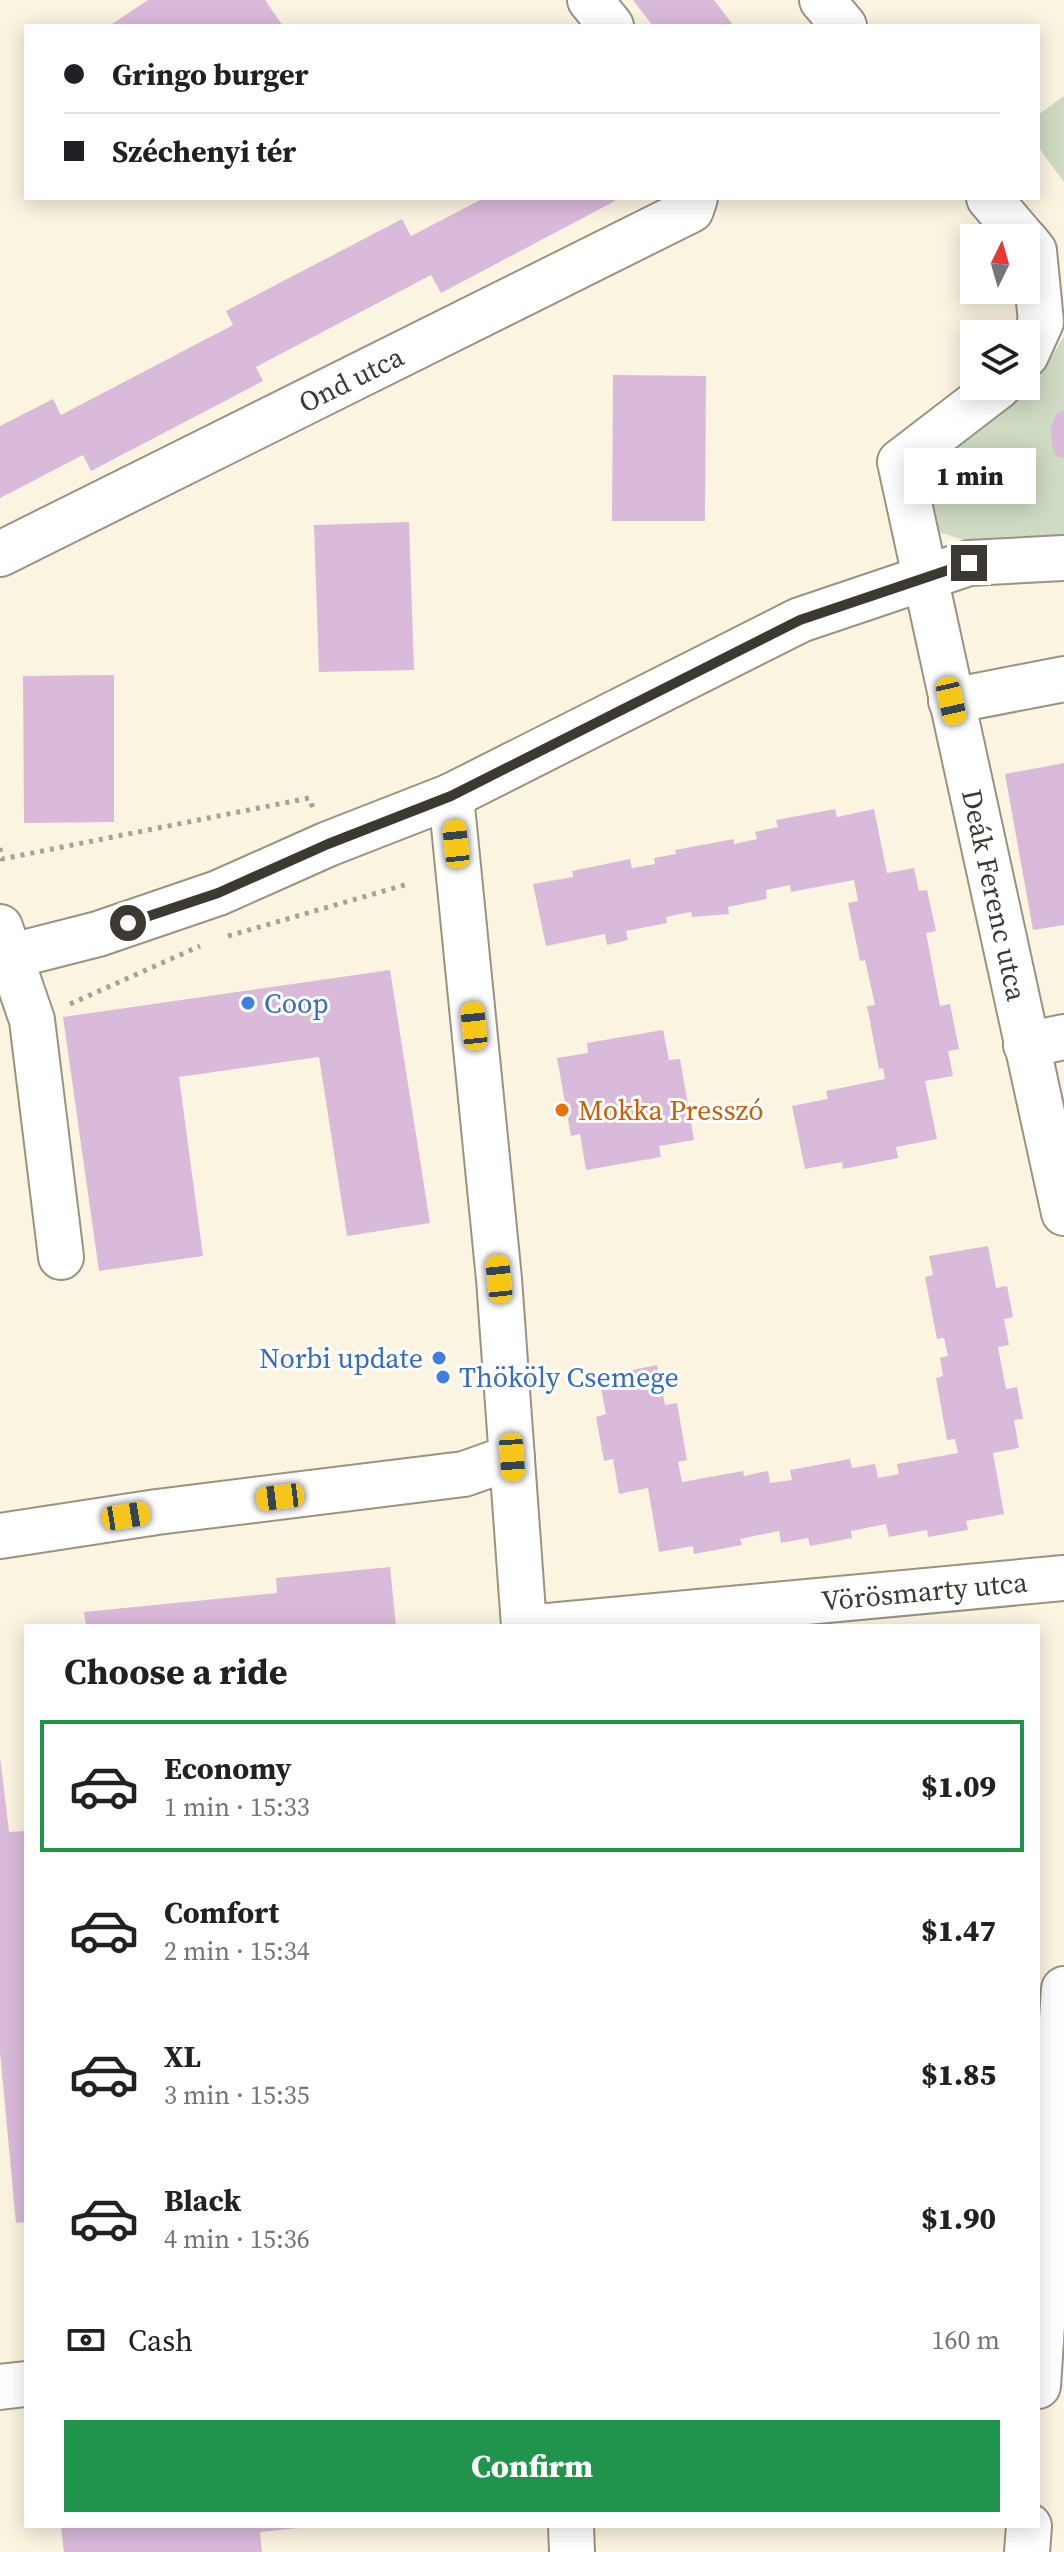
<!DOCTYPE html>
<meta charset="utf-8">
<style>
body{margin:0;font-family:"Source Serif 4",serif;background:#f2f2f2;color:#202124;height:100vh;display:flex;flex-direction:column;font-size:30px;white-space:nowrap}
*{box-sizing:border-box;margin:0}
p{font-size:26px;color:#757577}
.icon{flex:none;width:44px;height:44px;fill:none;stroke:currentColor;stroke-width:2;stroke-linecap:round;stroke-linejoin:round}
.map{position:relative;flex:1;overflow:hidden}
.side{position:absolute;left:24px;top:1624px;width:1016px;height:904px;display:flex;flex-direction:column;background:#fff;border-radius:0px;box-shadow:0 4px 20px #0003}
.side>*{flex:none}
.guide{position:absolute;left:24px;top:24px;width:1016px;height:176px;border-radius:0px;box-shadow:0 4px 20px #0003;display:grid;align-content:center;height:176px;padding:0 40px;background:#fff}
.needle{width:52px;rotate:5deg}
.controls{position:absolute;left:960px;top:224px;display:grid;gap:16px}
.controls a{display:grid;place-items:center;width:80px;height:80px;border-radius:0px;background:#fff;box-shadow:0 4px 20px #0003;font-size:40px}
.end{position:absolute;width:36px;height:36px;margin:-18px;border:10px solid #3c3932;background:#fff;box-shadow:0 0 0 4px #fff}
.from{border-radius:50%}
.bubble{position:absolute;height:56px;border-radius:0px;background:#fff;box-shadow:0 4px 20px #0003;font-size:26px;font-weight:800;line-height:56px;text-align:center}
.car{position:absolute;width:24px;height:48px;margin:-24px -12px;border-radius:10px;box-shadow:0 0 6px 2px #0007;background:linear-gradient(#f5c518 24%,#345 0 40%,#f5c518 0 76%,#345 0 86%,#f5c518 0)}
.guide b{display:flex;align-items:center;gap:28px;height:76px;font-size:30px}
.guide b+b{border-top:2px solid #e0e0e0}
.guide i{width:20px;height:20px;background:#202124}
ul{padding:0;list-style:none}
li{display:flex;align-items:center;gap:24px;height:132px;margin:0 16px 12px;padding:0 24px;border:4px solid transparent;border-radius:0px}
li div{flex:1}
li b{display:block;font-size:30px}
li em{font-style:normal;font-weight:800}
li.selected{border-color:#20934d}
li>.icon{width:72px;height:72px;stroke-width:1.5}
h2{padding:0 40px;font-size:36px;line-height:96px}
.pay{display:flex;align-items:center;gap:20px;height:88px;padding:0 40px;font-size:30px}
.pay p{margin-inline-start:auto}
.button{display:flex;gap:16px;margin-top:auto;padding:16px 40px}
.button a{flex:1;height:92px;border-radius:0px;background:#20934d;color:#fff;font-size:32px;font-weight:800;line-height:92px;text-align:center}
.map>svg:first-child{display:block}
.green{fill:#cedbc2}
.building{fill:#dabadb}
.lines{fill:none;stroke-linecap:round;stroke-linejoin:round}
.minor-casing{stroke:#9a9382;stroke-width:48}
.path{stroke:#a7a294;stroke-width:5;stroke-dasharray:4 6;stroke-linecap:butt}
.minor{stroke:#fff;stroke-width:44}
.route{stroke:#3c3932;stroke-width:10}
.shop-dot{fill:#3f7fe0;stroke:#fff;stroke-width:3}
.food-dot{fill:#e8710a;stroke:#fff;stroke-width:3}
.labels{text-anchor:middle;stroke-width:6;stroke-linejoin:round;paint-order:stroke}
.street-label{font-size:28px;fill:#3c3932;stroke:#fff}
.shop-label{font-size:28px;fill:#366cbe;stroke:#fff;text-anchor:start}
.food-label{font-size:28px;fill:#c56008;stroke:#fff;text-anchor:start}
</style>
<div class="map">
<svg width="1064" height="2552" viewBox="0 0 1064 2552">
<rect width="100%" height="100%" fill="#fbf4e1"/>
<!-- green -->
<path class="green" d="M1064,96V182L1038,147V115Z
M1064,336V535L979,545L936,531L926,493L937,459L1021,386H1026V381L1049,361Z"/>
<!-- building -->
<path class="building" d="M148,0H265L283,26H109Z
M633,0H714L734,26H653Z
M484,198H613L615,201L441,293L431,275L256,367L263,381L91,471L83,455L0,498V426L53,399L61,415L233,325L226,311L402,219L411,236Z
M613,375L706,376L705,521H612Z
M1064,411V458L1056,456L1052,445L1051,428L1056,414Z
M409,522L414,670L319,672L314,525Z
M114,675V822L24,823L23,676Z
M1064,763V925L1033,930L1005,774Z
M835,809L837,817L874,809L887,873L914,868L919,891L927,890L936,931L926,933L940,1006L950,1004L959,1049L948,1051L953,1076L925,1081L937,1139L896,1147L898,1158L843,1169L842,1162L805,1169L792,1106L828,1099L826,1091L885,1079L883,1068L879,1069L867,1006L875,1005L865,960L860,961L848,903L858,901L854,880L791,892L790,885L766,890L767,899L728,907L729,914L692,917L691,912L666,917L667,923L626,931L628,940L607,945L605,934L546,946L533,884L573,877L572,871L630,859L632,868L655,864L654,858L676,854L675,850L734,839V844L757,839L755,832L778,827L776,820Z
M390,970L430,1223L347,1236L319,1057L179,1077L203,1256L99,1271L63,1017Z
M663,1030L669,1060L680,1059L694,1140L659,1146L661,1157L586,1170L580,1134L571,1136L557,1058L588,1053L587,1043Z
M988,1246L996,1288L1007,1286L1013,1317L1004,1319L1009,1345L998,1347L1006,1389L1017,1387L1023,1419L1014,1420L1019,1448L993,1453L1004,1514L966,1521L968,1530L928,1537L927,1530L889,1537L886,1524L851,1531L852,1538L810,1546L808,1538L781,1543L779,1531L740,1539L742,1545L694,1554L693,1546L659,1552L648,1488L619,1494L613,1459L604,1461L596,1417L606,1414L599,1377L657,1365L665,1405L677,1403L687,1460L678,1462L682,1482L743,1471L744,1476L768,1471L770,1483L792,1480L790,1470L850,1459L852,1468L875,1464L878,1478L899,1474L897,1464L958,1453L955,1439L947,1440L936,1378L943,1376L940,1358L948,1356L944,1338L937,1339L925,1277L933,1275L929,1256Z
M390,1567L396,1626H86L84,1612L277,1593L276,1578Z
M0,1756L9,1832L26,1831V2222L16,2223L0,2052Z
M61,2526H298V2528L260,2532L262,2552H64Z"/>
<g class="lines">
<defs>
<g id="minor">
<path d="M590,0L611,26"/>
<path d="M822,0L844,26"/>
<path d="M989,198L1023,238"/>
<path d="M1026,241L1034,251L1041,322L1026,355"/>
<path id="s1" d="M999,386L900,462L1064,1213"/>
<path id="s2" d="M0,554L691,210L695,198"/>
<path d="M951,701L1064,679"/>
<path d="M451,796L499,1279L524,1626"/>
<path d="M0,927L32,1020L61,1257"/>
<path d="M0,959L98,934L218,893L328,844L451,796L800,620L969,563L1064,558"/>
<path d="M1026,1045L1064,1037"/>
<path d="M0,1536L157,1512L464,1474L512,1457"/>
<path id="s3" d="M548,1626L1064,1578"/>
<path d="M1038,2386L1064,1989"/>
<path d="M0,2387L26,2384"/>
<path d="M571,2526L572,2552"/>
<path d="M1027,2552L1029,2526"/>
</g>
</defs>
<!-- minor casing -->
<use href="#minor" class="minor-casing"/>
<!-- path -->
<path class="path" d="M0,848L2,859L309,798L313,808
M228,936L408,884
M70,1004L200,946"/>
<!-- minor -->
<use href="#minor" class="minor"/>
</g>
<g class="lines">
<!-- route -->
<path class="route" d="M128,923L218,893L328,844L451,796L800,620L969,563"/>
</g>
<!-- markers -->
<g class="shop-dot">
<circle cx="248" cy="1003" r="8"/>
<circle cx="439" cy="1358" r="8"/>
<circle cx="443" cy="1377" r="8"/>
</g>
<circle class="food-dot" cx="562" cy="1110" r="8"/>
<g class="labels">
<!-- street labels -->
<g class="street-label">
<text dy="10" stroke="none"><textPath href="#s2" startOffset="392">Ond utca</textPath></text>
<text dy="10" stroke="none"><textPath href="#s1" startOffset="568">Deák Ferenc utca</textPath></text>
<text dy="10" stroke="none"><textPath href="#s3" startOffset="378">Vörösmarty utca</textPath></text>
</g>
<!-- shop labels -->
<g class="shop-label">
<text x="264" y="1013">Coop</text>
<text x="423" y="1368" text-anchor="end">Norbi update</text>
<text x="459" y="1387">Thököly Csemege</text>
</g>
<!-- food labels -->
<g class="food-label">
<text x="578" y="1120">Mokka Presszó</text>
</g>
</g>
</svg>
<div class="controls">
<a><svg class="needle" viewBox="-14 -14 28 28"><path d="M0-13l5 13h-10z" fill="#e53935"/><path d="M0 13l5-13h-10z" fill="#757577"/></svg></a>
<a><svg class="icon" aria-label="layers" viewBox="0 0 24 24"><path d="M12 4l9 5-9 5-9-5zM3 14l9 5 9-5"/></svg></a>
</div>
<i class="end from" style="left:128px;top:923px"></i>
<i class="end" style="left:969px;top:563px"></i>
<div class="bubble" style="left:904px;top:448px;width:132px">1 min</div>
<i class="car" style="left:951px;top:701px;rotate:167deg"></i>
<i class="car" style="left:456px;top:844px;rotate:354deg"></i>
<i class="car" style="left:474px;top:1026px;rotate:354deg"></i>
<i class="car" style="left:499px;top:1279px;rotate:354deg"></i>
<i class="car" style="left:512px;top:1457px;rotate:176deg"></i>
<i class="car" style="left:280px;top:1497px;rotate:263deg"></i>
<i class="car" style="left:126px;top:1516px;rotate:81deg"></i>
<div class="guide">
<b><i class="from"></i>Gringo burger</b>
<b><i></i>Széchenyi tér</b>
</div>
<section class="side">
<h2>Choose a ride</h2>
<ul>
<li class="selected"><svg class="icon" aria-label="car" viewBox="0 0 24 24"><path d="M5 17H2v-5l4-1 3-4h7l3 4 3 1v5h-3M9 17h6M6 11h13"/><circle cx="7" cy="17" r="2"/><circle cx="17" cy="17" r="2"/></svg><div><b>Economy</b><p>1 min · 15:33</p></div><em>$1.09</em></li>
<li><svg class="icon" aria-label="car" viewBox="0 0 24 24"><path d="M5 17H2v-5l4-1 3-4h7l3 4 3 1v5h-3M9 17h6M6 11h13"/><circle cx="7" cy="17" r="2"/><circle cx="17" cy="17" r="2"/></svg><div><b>Comfort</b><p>2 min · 15:34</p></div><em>$1.47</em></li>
<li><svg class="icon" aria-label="car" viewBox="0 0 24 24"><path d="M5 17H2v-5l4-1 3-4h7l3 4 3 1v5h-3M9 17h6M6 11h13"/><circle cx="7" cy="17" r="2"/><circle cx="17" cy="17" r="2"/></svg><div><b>XL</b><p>3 min · 15:35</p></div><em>$1.85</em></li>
<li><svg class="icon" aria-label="car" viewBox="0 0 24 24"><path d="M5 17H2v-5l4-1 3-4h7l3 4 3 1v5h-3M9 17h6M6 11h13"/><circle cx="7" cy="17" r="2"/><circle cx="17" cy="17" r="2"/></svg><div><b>Black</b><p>4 min · 15:36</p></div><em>$1.90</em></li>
</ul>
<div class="pay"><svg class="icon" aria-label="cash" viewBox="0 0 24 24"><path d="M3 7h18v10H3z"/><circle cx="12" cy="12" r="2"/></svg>Cash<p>160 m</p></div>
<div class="button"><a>Confirm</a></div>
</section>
</div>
